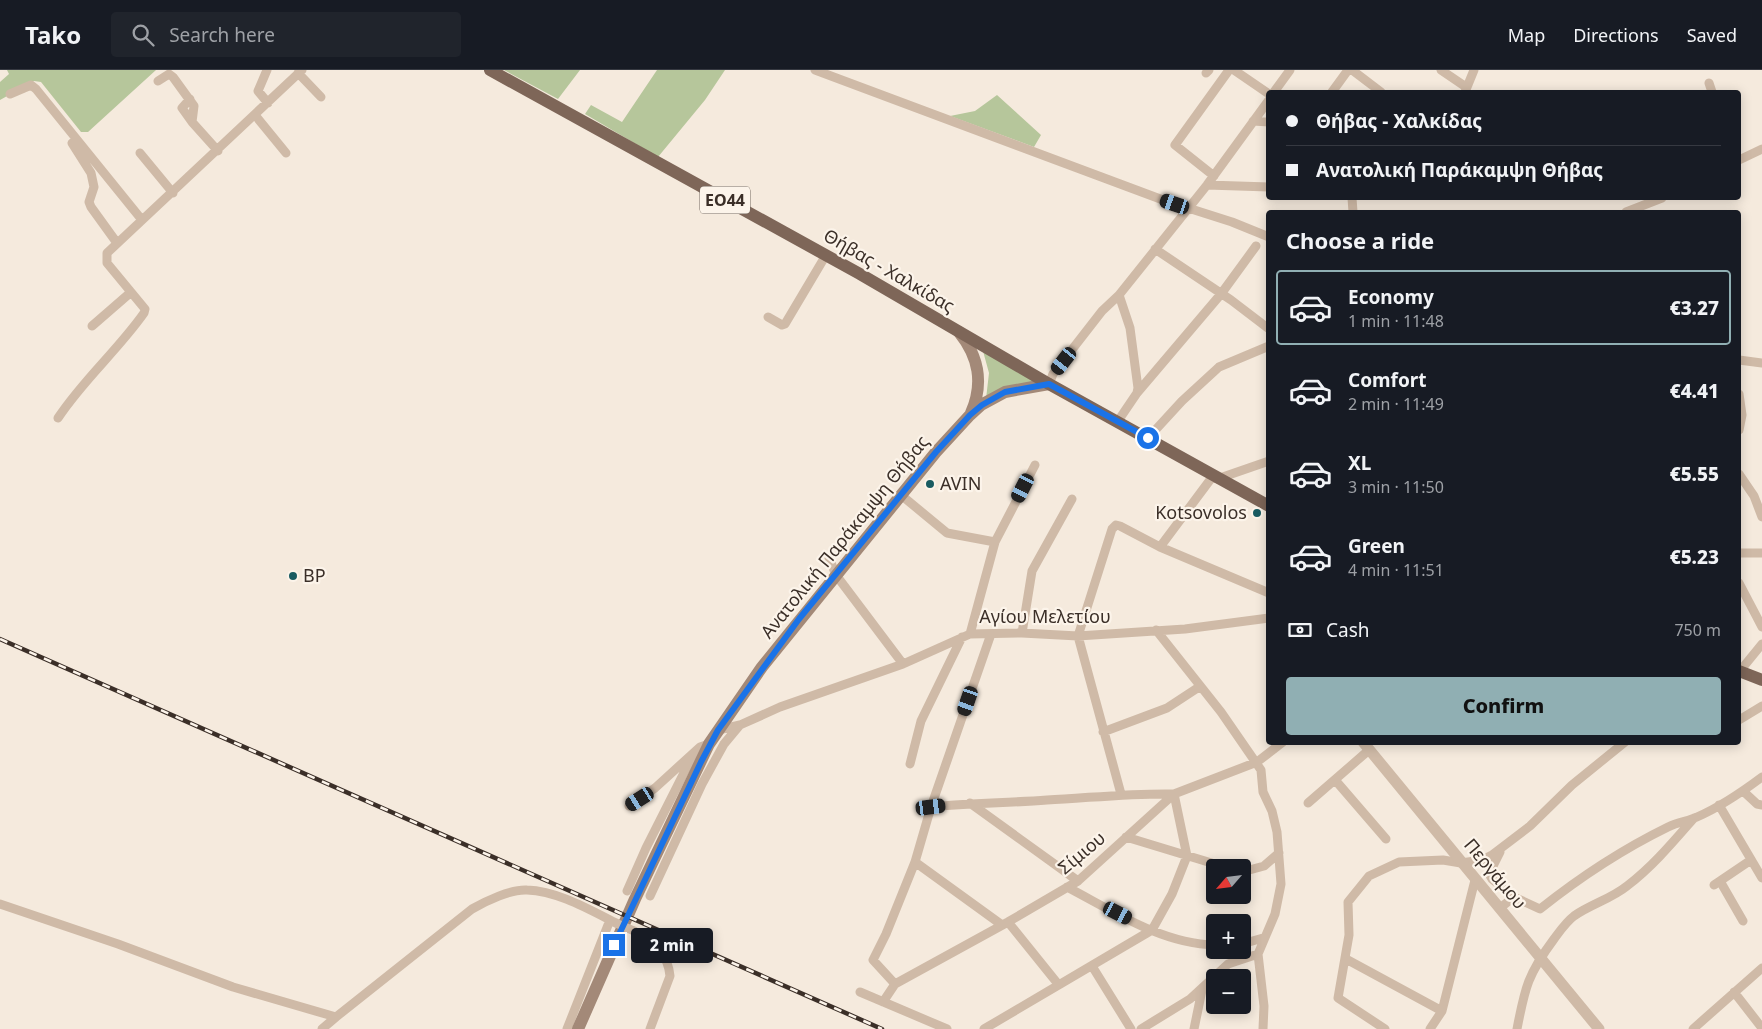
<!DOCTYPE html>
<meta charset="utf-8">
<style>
body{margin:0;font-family:"Noto Sans",sans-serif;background:#20242c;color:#f1f3f6;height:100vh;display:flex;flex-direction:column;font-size:19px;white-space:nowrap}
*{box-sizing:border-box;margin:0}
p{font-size:16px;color:#9ea1a6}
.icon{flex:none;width:28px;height:28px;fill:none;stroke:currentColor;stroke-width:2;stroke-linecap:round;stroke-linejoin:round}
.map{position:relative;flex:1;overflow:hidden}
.sheet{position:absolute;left:1266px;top:140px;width:475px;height:535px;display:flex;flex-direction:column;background:#171b24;border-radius:5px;box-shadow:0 2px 12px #0003}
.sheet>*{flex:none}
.banner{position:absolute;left:1266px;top:20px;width:475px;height:110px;border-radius:5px;box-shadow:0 2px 12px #0003;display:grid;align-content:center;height:110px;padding:0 20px;background:#171b24}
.needle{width:32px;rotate:242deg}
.buttons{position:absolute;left:1206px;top:789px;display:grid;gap:10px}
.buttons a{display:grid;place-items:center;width:45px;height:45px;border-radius:5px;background:#171b24;box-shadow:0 2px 12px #0003;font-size:25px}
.end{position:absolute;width:22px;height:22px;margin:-11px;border:6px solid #1a73e8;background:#fff;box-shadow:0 0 0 2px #fff}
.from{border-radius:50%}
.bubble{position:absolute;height:35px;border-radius:5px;background:#171b24;box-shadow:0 2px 12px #0003;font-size:16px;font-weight:800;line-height:35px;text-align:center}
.car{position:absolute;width:15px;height:30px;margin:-15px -8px;border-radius:6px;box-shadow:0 0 4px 1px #0007;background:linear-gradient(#222 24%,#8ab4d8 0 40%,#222 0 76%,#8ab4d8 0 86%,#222 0)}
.banner b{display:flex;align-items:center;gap:18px;height:48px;font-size:19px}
.banner b+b{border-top:1px solid #363941}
.banner i{width:12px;height:12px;background:#f1f3f6}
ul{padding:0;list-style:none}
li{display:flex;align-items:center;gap:15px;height:75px;margin:0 10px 8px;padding:0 10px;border:2px solid transparent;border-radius:5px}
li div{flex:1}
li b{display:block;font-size:19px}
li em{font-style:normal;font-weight:800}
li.on{border-color:#90afb3}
li>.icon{width:45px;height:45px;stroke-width:1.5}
h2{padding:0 20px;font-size:22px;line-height:60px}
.pay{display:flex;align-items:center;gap:12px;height:55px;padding:0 20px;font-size:19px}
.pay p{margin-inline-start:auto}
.action{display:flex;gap:10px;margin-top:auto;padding:10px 20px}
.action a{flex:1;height:58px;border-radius:5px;background:#90afb3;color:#111;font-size:20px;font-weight:800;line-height:58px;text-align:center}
header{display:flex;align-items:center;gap:30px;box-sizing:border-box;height:70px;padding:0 25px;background:#171b24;border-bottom:1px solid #363941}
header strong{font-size:24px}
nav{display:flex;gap:28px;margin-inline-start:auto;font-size:18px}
.search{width:350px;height:45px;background:#20242c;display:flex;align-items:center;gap:12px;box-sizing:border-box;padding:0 18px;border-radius:5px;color:#9ea1a6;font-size:19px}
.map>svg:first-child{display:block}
.green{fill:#b6c69b}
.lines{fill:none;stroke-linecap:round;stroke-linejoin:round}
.minor{stroke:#cfbaa7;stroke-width:9}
.tertiary{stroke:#cfbaa7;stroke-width:11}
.secondary{stroke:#a38978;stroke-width:12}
.primary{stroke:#7e6658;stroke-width:12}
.rail-casing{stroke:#3b2f28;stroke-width:4.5}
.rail{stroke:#fcf4ea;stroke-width:2.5;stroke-dasharray:8;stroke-linecap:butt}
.minor-bridge{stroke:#cfbaa7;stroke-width:9}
.route{stroke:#1a73e8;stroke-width:6}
.poi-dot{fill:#195b61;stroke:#fcf4ea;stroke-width:2}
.labels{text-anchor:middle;stroke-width:4.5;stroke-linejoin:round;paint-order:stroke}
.shield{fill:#fcf4ea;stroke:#756a62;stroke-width:1}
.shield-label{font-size:16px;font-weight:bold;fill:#3b2f28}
.street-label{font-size:18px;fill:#3b2f28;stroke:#fcf4ea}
.poi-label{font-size:18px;fill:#3b2f28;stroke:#fcf4ea;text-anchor:start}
</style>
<header>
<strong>Tako</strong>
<div class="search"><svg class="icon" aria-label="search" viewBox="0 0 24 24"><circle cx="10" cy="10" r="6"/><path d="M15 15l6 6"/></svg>Search here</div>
<nav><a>Map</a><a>Directions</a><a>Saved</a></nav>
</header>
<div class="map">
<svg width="1762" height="959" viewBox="0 0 1762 959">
<rect width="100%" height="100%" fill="#f5eadd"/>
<!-- green -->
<path class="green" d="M7,0H156L88,62H81L41,12L34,11L0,30V12L9,4Z
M504,0H580L558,29Z
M657,0H725L705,30L658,87L585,44L591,35L622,52Z
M997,25L1041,65L1034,77L950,46L975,41Z
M983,281L1035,312L986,329L989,303Z"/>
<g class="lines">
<!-- minor -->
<path class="minor" d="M267,0L258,21L268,33
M815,0L1163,130L1232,152L1269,167
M1234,0L1269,24
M1352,0L1381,22
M1441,0L1466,17
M298,3L321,27
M1206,3L1209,0
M158,11L169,4L173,7L194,36L192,52L218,81
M1709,13L1712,22
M1274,22L1290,0
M1332,22L1348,0
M1465,22L1474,0
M10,24L31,15L36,19L142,150
M190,29L182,38L192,52
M255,45L286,83
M1253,51L1269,52
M72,73L91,103L94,117L89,132L91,137L117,173
M140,83L173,123
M1739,90L1762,79
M1214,106L1175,75L1229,0
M1207,115L1269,117
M1352,128L1353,142
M1626,142L1662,128
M1155,179L1231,230L1269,259
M768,247L782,255L785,254L826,185
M92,256L130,223
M1739,290L1762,293
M1049,314L1053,304L1102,241L1119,225L1207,115L1269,30
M1137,323L1221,224L1256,176
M1739,324L1742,345L1739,360
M58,348C83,310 118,280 144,243L145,239L107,193V183L302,0
M1118,351L1137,323L1138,318L1130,258L1119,225
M1148,368L1182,331L1219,297L1269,276
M1739,404L1754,426L1762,447
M1217,409L1269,391
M901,425L947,463L995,472
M1160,477L1213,406
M1739,483H1762
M829,488L836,505L903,594
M1739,513L1762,557
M1156,560L1221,642L1261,700L1263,722L1272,741L1277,762L1281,814L1275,844L1258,884L1264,936L1263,959
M1022,563L1032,501L1072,429
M970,564L995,472L1035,395
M1740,601L1762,574
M1739,650L1762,636
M718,660L740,655L780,637L903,594L970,564L1022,563L1078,566L1185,559L1269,548
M1103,662L1167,638L1199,617
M910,694L921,651L962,567
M1336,711L1386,769
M1743,721L1757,734L1762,735
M1121,724L1078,566L1112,459L1116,455L1120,456L1160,477L1269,523
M970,733L1078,811
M1308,733L1369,680
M1719,735L1762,808
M629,736L655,718L700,677L709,674
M931,737L991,564
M1126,767L1228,798
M1500,782L1489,804L1492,809L1514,827
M915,792L1002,855
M1242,802L1264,796L1279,783
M1720,811L1743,851
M1714,815L1751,790
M1067,817C1113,841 1162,874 1215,875
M627,821L646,778L694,683
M650,826L702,714L724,674L739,656
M0,834L118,874L233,917L336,947L472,839C486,831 511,819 527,820C558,821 590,840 618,854
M1500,838L1514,827L1540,839C1579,808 1623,779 1668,757C1678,752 1688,751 1697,747C1720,737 1742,722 1762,707
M1008,852L1058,914
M634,861C653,870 668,884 670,906L650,959
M1242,874L1263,868
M1346,889L1442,941
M1092,896L1131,959
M895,914L873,890L886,864L915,792L931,737C970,733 1008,733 1047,730C1089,728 1131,723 1174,724L1187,786L1172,824L1152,860L984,959
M895,914L1008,852L1078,811L1174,724L1257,692L1283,672
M860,922L947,959
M1734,922L1762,958
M883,932L895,914
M322,959L336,947
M567,959L610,850
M1141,959L1190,929L1228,894L1258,884
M1194,959L1202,920
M1385,959L1338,928L1349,865L1348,832L1369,806L1399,792L1443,790L1461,793L1482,790L1492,785L1530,756L1572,715L1625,672
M1430,959L1442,941L1475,810
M1517,959C1525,917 1528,904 1554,869C1560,861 1566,852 1574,846C1591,834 1611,829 1627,816C1653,796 1673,772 1694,748
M1693,959L1762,898"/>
<!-- tertiary -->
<path class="tertiary" d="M1363,672L1599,959"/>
<!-- secondary -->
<path class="secondary" d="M959,262C979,287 984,313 971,343
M578,959L635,829L709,674L762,597L936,382L970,345L981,335L1005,322L1049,314"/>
<!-- primary -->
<path class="primary" d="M490,0L860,204L1049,314L1269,436
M1739,601L1762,610"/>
<defs>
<path id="rail" d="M0,569L882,959"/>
</defs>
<!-- rail casing -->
<use href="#rail" class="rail-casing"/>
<!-- rail -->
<use href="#rail" class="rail"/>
<!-- minor-bridge -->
<path class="minor-bridge" d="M618,854L634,861"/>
</g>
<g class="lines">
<!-- route -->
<path class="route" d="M614,875L701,692L718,660L799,549L936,382L970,345L982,335L1005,322L1049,314L1148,368"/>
</g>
<!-- markers -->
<g class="poi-dot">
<circle cx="930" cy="414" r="5"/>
<circle cx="1257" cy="443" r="5"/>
<circle cx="293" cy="506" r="5"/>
</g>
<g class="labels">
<!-- shield labels -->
<rect class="shield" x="700" y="116.5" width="50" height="27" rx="4"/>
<g class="shield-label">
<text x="725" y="136">ΕΟ44</text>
</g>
<!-- street labels -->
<g class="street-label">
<text transform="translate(889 201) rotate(30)" y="6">Θήβας - Χαλκίδας</text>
<text transform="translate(845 467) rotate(-51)" y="6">Ανατολική Παράκαμψη Θήβας</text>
<text x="1045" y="553">Αγίου Μελετίου</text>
<text transform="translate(1082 783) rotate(-40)" y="6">Σίμιου</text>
<text transform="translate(1495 804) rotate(50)" y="6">Περγάμου</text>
</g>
<!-- poi labels -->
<g class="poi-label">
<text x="940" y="420">AVIN</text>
<text x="1247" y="449" text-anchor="end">Kotsovolos</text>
<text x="303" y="512">BP</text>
</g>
</g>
</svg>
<div class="buttons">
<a><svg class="needle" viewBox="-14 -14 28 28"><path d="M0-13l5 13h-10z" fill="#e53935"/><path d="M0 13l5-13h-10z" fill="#9ea1a6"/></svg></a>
<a>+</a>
<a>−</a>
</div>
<i class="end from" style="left:1148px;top:368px"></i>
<i class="end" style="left:614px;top:875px"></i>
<div class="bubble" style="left:631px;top:858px;width:82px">2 min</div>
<i class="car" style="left:1175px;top:134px;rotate:289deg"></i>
<i class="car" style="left:1064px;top:291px;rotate:218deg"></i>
<i class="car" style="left:1023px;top:418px;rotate:207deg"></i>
<i class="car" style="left:968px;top:631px;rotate:199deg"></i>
<i class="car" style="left:640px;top:729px;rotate:238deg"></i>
<i class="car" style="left:931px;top:737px;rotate:83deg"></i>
<i class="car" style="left:1118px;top:843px;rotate:117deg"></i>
<div class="banner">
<b><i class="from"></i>Θήβας - Χαλκίδας</b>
<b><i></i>Ανατολική Παράκαμψη Θήβας</b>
</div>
<section class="sheet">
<h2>Choose a ride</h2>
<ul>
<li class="on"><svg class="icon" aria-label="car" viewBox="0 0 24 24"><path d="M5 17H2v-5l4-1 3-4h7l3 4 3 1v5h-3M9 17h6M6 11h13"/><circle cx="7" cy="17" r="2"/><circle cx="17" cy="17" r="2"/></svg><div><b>Economy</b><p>1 min · 11:48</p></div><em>€3.27</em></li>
<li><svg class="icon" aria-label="car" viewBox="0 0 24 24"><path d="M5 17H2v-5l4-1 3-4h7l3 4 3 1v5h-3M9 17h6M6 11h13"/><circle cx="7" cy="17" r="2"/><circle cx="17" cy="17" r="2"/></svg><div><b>Comfort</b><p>2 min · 11:49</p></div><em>€4.41</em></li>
<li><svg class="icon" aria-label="car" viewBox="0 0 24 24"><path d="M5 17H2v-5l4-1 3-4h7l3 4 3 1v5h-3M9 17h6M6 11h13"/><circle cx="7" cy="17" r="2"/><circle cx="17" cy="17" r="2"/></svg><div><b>XL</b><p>3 min · 11:50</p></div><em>€5.55</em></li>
<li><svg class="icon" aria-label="car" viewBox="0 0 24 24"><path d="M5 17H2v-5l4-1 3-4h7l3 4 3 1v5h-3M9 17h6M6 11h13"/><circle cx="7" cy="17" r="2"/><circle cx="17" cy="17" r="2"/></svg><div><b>Green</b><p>4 min · 11:51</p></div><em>€5.23</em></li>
</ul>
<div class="pay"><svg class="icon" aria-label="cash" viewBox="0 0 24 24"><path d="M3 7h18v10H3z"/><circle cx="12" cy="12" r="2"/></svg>Cash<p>750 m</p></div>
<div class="action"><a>Confirm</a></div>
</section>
</div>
